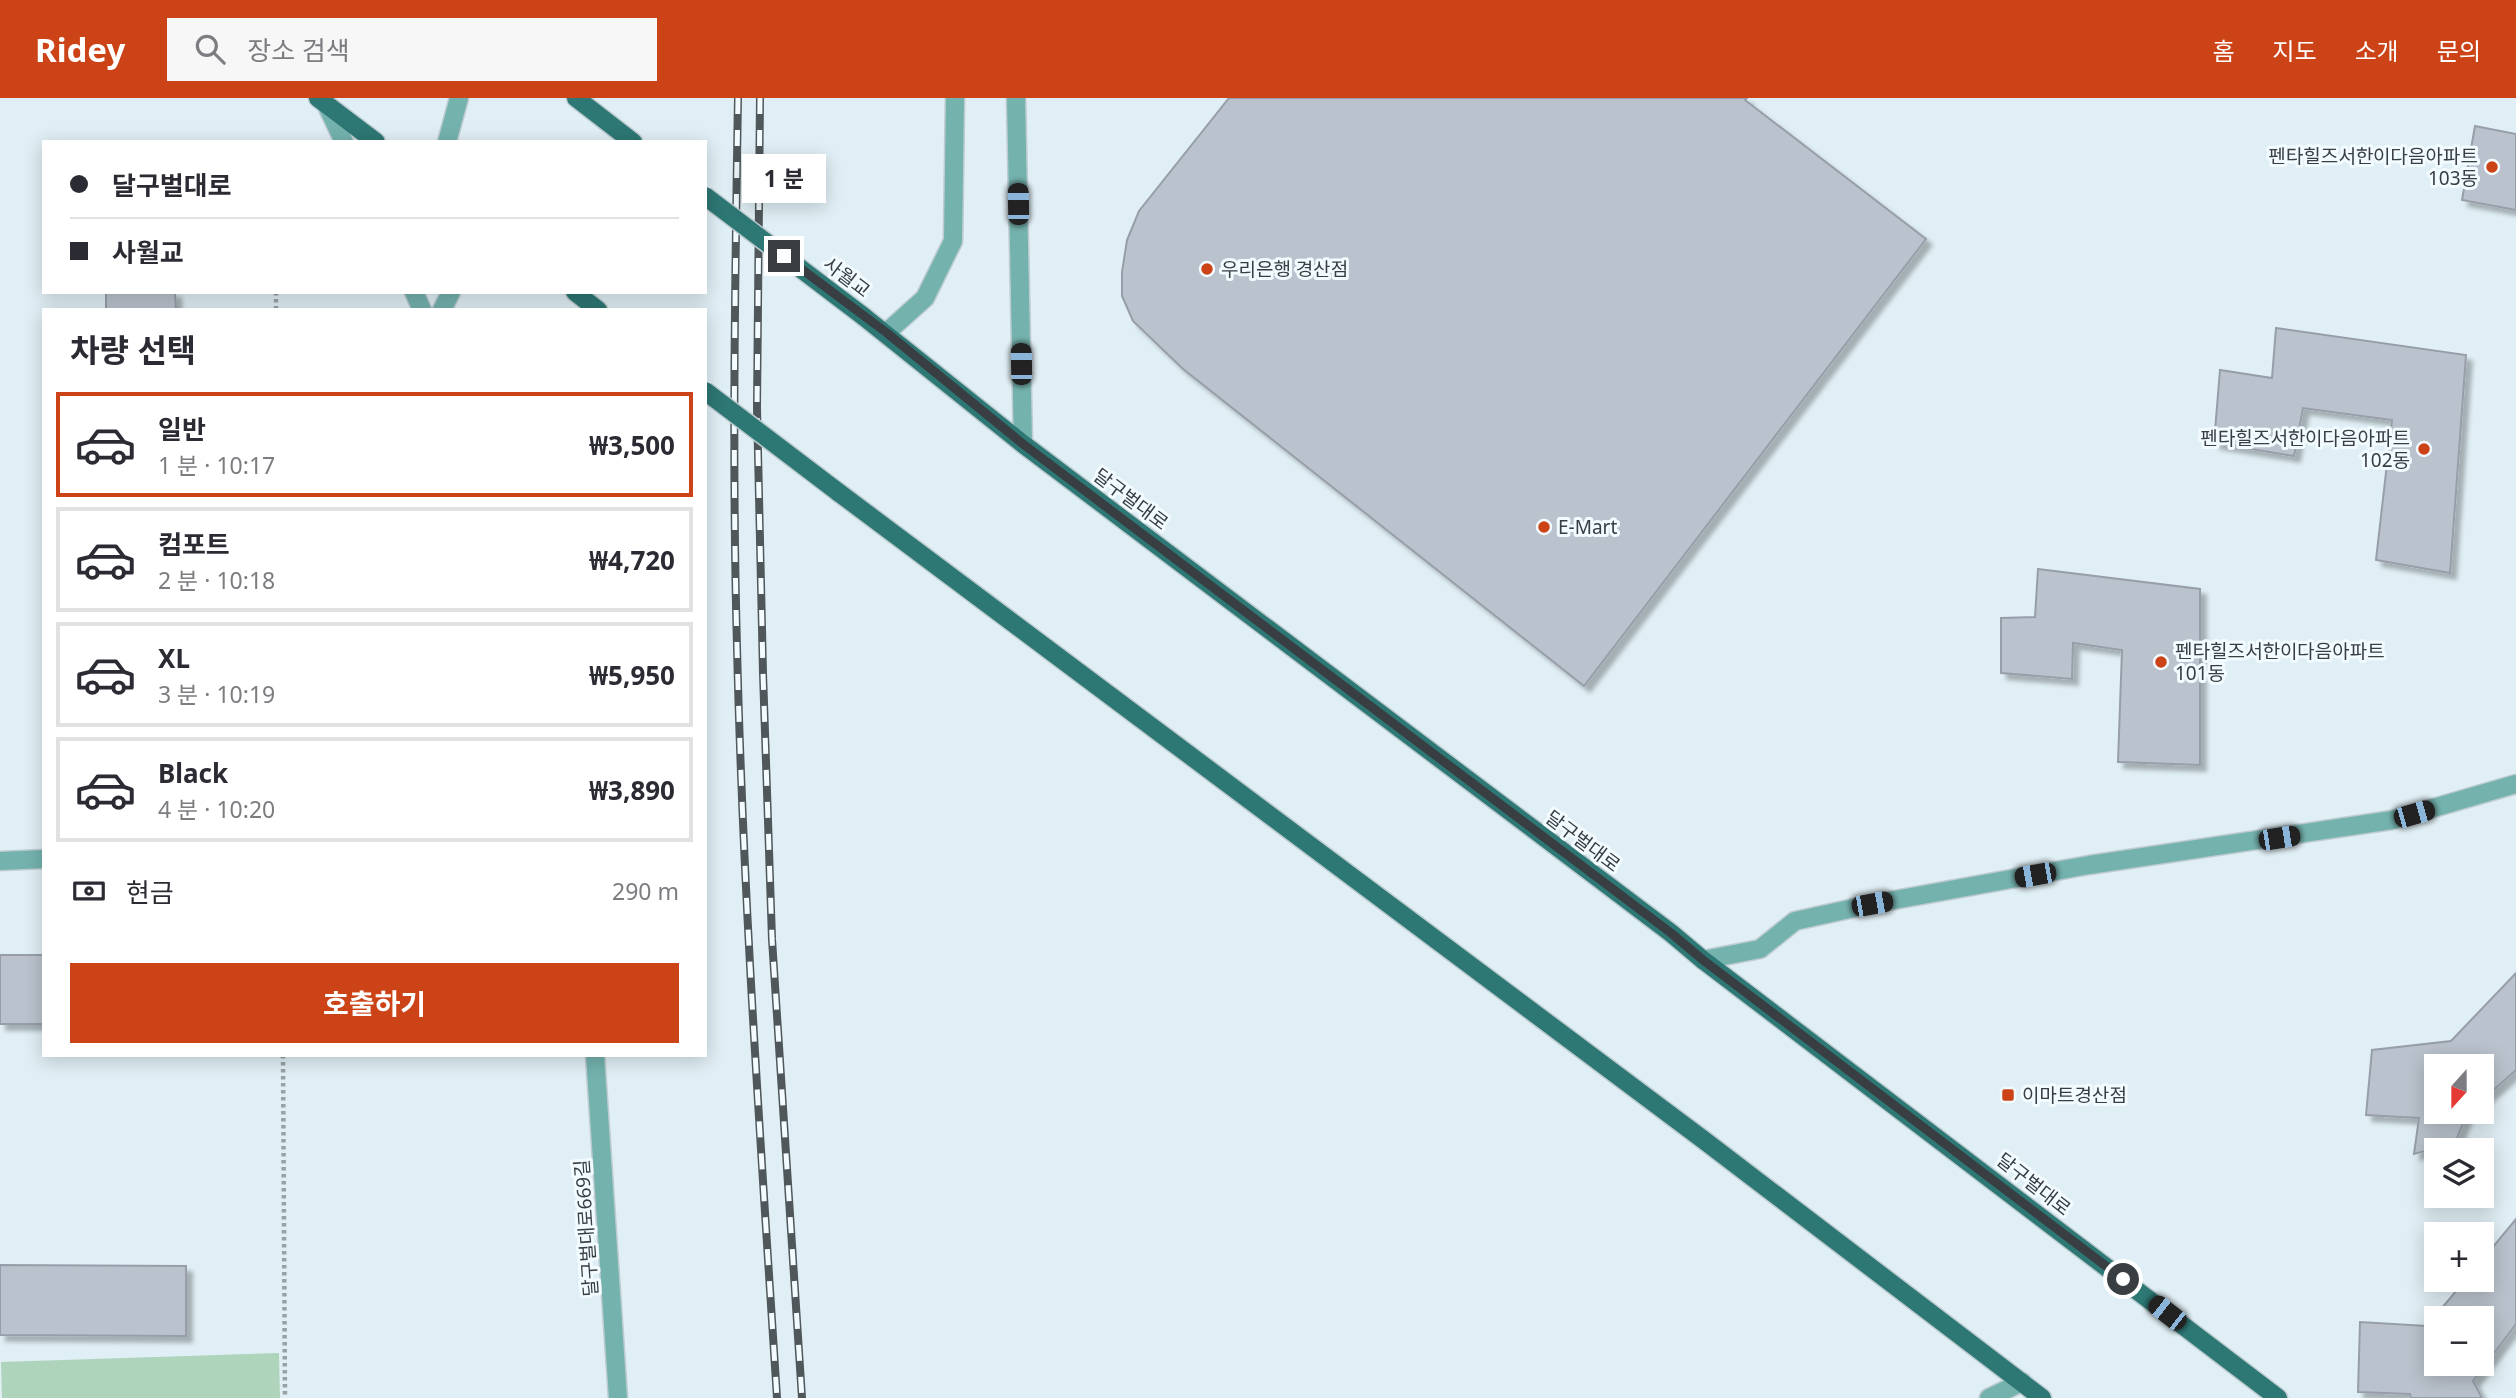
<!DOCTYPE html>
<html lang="ko">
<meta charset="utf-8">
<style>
body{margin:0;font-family:"Noto Sans","Noto Sans KR",sans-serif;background:#f7f7f7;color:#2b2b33;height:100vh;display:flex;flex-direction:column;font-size:26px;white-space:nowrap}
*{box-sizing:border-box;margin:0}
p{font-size:23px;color:#7c7c81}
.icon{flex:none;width:38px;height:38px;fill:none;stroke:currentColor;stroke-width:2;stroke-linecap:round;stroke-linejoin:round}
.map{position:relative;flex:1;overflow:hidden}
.side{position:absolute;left:42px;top:210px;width:665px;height:749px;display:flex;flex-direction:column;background:#fff;border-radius:0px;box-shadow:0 4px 18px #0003}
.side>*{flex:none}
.hud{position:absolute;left:42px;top:42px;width:665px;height:154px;border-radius:0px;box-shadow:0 4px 18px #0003;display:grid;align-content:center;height:154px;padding:0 28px;background:#fff}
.needle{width:46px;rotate:201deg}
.controls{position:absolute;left:2424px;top:956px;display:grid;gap:14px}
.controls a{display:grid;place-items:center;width:70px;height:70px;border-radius:0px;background:#fff;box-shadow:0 4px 18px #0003;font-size:35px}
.end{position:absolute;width:32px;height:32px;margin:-16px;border:9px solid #383e41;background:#fff;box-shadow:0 0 0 4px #fff}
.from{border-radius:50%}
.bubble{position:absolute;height:49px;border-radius:0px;background:#fff;box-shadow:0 4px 18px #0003;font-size:23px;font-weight:700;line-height:49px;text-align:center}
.car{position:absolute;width:21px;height:42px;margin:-21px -10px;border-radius:9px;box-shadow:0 0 5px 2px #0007;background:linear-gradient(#222 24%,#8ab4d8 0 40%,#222 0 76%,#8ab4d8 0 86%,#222 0)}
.hud b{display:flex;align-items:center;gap:24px;height:66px;font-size:26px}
.hud b+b{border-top:2px solid #e1e1e2}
.hud i{width:18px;height:18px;background:#2b2b33}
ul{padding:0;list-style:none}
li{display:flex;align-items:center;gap:21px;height:105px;margin:0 14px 10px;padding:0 14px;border:4px solid #e1e1e2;border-radius:0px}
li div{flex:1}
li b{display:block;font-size:26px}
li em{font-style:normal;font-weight:700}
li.on{border-color:#cb4317}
li>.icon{width:63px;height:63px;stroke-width:1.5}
h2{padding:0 28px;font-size:32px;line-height:84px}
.pay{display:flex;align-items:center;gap:18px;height:77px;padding:0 28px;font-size:26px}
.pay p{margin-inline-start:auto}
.button{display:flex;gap:14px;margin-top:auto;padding:14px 28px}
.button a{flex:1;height:80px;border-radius:0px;background:#cb4317;color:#fff;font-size:28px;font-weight:700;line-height:80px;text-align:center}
header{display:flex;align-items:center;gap:42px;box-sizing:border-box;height:98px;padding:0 35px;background:#cb4317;color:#fff}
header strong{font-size:33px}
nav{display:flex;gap:38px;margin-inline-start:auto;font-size:24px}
.search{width:490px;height:63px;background:#f7f7f7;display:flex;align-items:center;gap:18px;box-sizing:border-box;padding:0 24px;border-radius:0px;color:#7c7c81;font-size:26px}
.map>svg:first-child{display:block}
.green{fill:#afd4bc}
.building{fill:#bac2cd;stroke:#979ea9;stroke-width:2;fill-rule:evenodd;filter:url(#shadow)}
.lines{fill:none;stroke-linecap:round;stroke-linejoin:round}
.minor-casing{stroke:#beccd1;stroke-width:21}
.tertiary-casing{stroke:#beccd1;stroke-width:21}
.primary-casing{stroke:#beccd1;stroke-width:21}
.path{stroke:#97a2a7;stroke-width:4.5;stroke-dasharray:3.5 3.5;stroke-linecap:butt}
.minor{stroke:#74b2ae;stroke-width:18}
.tertiary{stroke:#74b2ae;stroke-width:18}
.primary{stroke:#2d7774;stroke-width:18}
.rail-casing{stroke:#50575a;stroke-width:8}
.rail{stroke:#f2fbff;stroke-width:5;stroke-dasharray:16;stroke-linecap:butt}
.primary-bridge-casing{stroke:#beccd1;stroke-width:21;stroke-linecap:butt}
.primary-bridge{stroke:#2d7774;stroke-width:18}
.route{stroke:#383e41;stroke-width:9}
.poi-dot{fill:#cb4317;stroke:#f2fbff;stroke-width:2.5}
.labels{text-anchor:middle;stroke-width:6;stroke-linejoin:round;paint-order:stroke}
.poi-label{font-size:19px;fill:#383e41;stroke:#f2fbff;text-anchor:start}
.street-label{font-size:19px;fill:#383e41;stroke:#f2fbff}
</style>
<header>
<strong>Ridey</strong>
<div class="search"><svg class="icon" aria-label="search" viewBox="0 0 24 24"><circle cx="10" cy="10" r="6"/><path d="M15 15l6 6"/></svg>장소 검색</div>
<nav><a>홈</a><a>지도</a><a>소개</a><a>문의</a></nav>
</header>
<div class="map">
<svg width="2516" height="1300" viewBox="0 0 2516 1300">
<defs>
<filter id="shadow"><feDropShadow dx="6" dy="6" stdDeviation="2" flood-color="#0004"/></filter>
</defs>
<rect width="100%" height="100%" fill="#e0eff5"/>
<!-- green -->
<path class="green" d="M279,1255L280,1300H2L1,1264Z"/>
<!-- building -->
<path class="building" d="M1229,0H1747L1745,2L1926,141L1584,588L1183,271L1133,223L1122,198V174L1127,142L1139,113Z
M2475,28L2516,36V112L2462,102Z
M106,194H175L176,212H106Z
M2276,230L2466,257L2450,475L2376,462L2392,322L2303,310L2294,358L2214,345L2220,272L2272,280Z
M2038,471L2200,491V667L2118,664L2122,552L2073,545L2072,581L2001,575V520L2035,519Z
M0,857H44V926H0Z
M2516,875V972L2482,1002V968H2436V1013H2468L2455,1045L2414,1056L2419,1020L2366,1017L2372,952L2451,943Z
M2516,1121V1226L2473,1283L2482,1300H2411L2410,1296L2358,1294L2360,1224L2427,1228L2466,1181H2482V1162ZM2436,1220H2482V1265H2436Z
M0,1167L186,1168V1238L0,1237Z"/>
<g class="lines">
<defs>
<path id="minor" d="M1016,0L1023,346
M326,6L344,44
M414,194L422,212
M442,212L451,194
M886,235L925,200L953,143L955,0
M0,763L44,761
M1703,862L1760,851L1795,823L1872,806L2089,767L2392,722L2516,686
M595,957L618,1300
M1989,1300L2022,1284"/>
<path id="tertiary" d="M447,44L459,0"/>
<path id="primary" d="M318,0L376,44
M576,0L633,44
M575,194L598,212
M863,218L1023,346L1671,835L1703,862L2278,1300
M838,394L1705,1043L2042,1300"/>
</defs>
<!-- minor casing -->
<use href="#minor" class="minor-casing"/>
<!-- tertiary casing -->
<use href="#tertiary" class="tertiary-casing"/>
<!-- primary casing -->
<use href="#primary" class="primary-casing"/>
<!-- path -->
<path class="path" d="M276,194V212
M283,957L285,1300"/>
<!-- minor -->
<use href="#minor" class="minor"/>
<!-- tertiary -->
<use href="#tertiary" class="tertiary"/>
<!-- primary -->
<use href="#primary" class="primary"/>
<defs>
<path id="rail" d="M738,0C735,183 732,366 737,549C743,800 761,1050 777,1300
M760,0L757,310L763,575L772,841L802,1300"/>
</defs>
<!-- rail casing -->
<use href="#rail" class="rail-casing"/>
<!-- rail -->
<use href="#rail" class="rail"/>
<defs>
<path id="primary-bridge" d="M705,98L863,218
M705,293L838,394"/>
</defs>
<!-- primary-bridge casing -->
<use href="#primary-bridge" class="primary-bridge-casing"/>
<!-- primary-bridge -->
<use href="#primary-bridge" class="primary-bridge"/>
</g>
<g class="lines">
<!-- route -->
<path class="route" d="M784,158L887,235L1023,346L1671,835L1703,862L2123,1181"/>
</g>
<!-- markers -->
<g class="poi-dot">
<circle cx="2492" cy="69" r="7"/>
<circle cx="1207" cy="171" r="7"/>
<circle cx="2424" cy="351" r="7"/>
<circle cx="1544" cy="429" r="7"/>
<circle cx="2161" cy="564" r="7"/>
<rect x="2001" y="990" width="14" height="14" rx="3.5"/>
</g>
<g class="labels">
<!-- poi labels -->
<g class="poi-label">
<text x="2478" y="65" text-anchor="end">펜타힐즈서한이다음아파트<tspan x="2478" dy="22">103동</tspan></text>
<text x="1221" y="178">우리은행 경산점</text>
<text x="2410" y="347" text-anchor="end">펜타힐즈서한이다음아파트<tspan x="2410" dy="22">102동</tspan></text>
<text x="1558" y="436">E-Mart</text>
<text x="2175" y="560">펜타힐즈서한이다음아파트<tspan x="2175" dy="22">101동</tspan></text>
<text x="2022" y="1004">이마트경산점</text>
</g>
<!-- street labels -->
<g class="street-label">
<text transform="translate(847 179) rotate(37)" y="7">사월교</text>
<text transform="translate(1131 401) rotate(37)" y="7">달구벌대로</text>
<text transform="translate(1583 743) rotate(37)" y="7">달구벌대로</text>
<text transform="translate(2034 1086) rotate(38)" y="7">달구벌대로</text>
<text transform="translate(586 1130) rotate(-94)" y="7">달구벌대로669길</text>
</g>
</g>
</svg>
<div class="controls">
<a><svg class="needle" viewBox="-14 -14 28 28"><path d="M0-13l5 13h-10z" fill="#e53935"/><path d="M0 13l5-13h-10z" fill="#7c7c81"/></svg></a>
<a><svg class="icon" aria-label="layers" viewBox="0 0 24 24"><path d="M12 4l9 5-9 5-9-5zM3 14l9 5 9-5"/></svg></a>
<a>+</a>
<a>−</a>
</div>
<i class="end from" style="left:2123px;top:1181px"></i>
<i class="end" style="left:784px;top:158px"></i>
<div class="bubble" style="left:742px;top:56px;width:84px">1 분</div>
<i class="car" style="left:1018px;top:106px;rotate:359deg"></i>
<i class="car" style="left:1021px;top:266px;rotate:359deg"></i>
<i class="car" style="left:2414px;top:716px;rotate:74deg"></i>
<i class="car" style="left:2279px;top:740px;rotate:81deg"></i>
<i class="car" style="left:2035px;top:777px;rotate:260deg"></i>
<i class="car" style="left:1872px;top:806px;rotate:80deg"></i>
<i class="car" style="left:2167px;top:1215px;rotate:308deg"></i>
<div class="hud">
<b><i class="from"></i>달구벌대로</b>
<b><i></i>사월교</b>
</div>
<section class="side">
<h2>차량 선택</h2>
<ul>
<li class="on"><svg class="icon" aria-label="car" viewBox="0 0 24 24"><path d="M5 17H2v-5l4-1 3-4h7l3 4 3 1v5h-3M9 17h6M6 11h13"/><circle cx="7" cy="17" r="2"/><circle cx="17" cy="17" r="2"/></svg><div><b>일반</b><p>1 분 · 10:17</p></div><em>₩3,500</em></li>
<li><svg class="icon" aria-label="car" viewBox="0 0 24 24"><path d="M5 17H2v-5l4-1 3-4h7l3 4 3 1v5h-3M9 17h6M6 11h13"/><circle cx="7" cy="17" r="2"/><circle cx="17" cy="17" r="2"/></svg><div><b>컴포트</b><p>2 분 · 10:18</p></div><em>₩4,720</em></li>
<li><svg class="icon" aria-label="car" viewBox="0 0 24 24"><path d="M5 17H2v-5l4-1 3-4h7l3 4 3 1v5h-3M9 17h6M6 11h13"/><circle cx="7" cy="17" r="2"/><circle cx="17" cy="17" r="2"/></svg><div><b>XL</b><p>3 분 · 10:19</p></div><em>₩5,950</em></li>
<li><svg class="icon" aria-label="car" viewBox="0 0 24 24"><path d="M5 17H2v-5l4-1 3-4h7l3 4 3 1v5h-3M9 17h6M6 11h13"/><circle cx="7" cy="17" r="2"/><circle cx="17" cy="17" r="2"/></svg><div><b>Black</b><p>4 분 · 10:20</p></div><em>₩3,890</em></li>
</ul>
<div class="pay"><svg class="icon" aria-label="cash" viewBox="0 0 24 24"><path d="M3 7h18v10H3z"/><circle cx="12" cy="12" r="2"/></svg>현금<p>290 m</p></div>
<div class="button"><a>호출하기</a></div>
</section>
</div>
